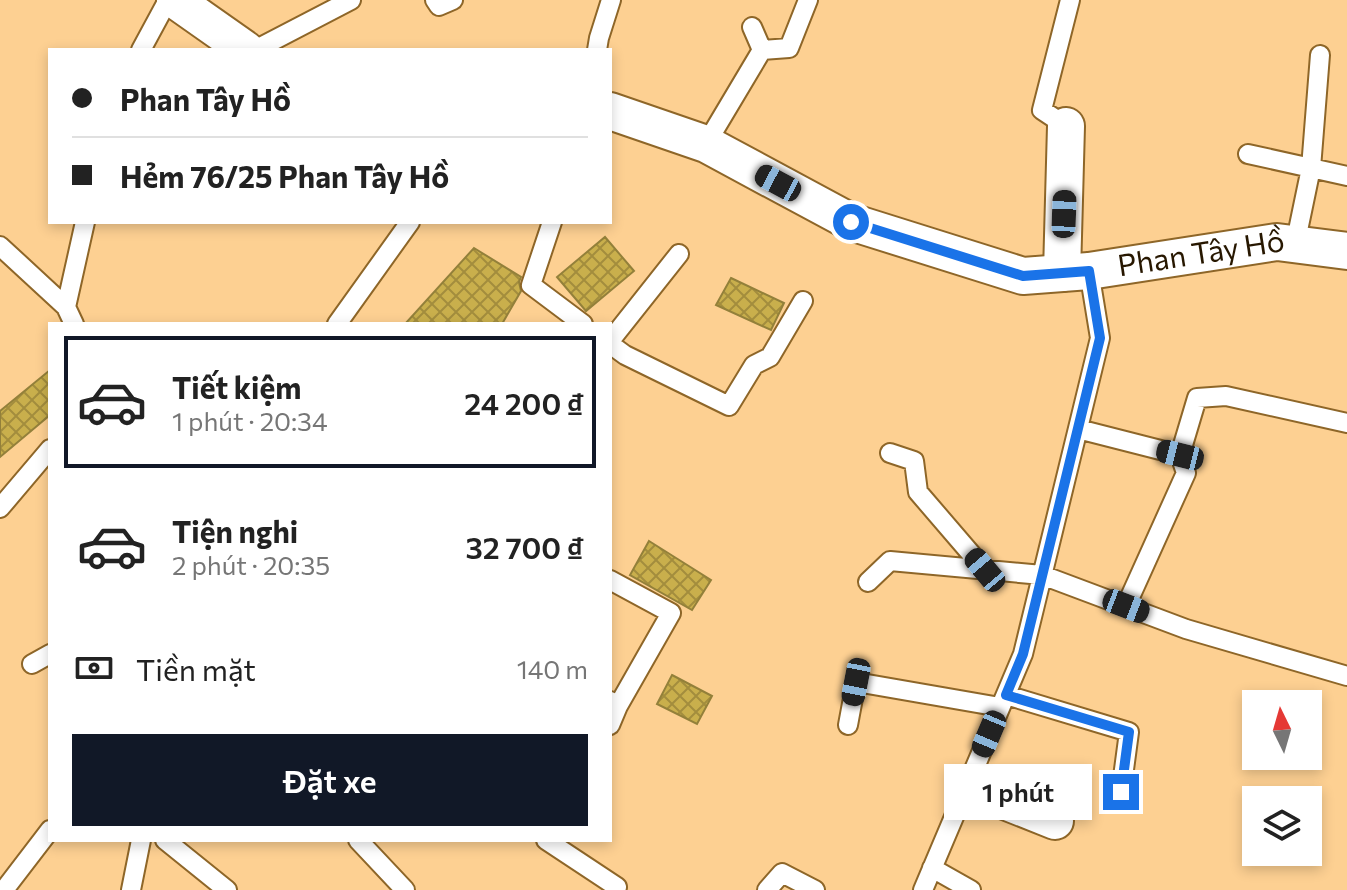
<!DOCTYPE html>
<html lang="vi">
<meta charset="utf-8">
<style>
body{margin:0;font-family:Commissioner,sans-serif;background:#f6f6f6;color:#222;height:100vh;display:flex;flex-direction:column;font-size:30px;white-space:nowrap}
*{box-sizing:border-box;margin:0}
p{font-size:26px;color:#767676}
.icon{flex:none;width:44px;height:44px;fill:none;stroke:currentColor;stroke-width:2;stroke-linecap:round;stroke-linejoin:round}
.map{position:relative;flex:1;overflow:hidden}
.details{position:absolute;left:48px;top:322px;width:564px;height:520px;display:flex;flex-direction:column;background:#fff;border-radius:0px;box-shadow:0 4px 12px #0003}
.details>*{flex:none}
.banner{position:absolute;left:48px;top:48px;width:564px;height:176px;border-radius:0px;box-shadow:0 4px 12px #0003;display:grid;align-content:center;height:176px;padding:0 24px;background:#fff}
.needle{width:52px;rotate:355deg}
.controls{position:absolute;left:1242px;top:690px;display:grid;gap:16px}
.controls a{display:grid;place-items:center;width:80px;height:80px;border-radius:0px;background:#fff;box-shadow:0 4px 12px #0003;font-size:40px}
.end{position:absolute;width:36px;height:36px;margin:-18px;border:10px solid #1a73e8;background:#fff;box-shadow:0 0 0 4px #fff}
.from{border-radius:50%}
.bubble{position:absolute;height:56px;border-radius:0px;background:#fff;box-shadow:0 4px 12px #0003;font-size:26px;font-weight:600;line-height:56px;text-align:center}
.car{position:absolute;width:24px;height:48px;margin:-24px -12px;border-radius:10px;box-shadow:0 0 6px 2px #0007;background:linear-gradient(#222 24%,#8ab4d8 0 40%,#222 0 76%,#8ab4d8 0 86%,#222 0)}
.banner b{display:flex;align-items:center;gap:28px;height:76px;font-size:30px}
.banner b+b{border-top:2px solid #e0e0e0}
.banner i{width:20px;height:20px;background:#222}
ul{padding:14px 0 0;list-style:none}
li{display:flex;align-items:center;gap:24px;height:132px;margin:0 16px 12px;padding:0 8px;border:4px solid transparent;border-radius:0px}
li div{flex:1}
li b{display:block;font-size:30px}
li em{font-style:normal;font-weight:600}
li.current{border-color:#111827}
li>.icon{width:72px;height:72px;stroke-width:1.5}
.pay{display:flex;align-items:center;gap:20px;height:88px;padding:0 24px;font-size:30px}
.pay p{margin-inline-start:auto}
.primary-button{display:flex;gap:16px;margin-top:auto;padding:16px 24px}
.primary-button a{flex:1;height:92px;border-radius:0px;background:#111827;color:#fff;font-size:32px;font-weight:600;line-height:92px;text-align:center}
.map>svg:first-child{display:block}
.building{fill:url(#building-cross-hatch);stroke:#93803a;stroke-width:2}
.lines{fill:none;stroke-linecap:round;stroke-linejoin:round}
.lane-casing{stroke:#8e6628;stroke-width:22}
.street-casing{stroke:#8e6628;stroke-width:40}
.lane{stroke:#fff;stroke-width:18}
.street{stroke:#fff;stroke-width:36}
.route{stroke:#1a73e8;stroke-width:10}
.labels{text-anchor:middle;stroke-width:6;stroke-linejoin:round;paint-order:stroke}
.street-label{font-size:30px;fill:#271700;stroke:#fdd092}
</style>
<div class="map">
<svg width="1347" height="890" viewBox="0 0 1347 890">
<defs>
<pattern id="building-cross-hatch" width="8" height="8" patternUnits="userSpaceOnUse" patternTransform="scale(2)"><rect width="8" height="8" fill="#c9af4c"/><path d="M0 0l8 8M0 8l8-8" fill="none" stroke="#a38d3d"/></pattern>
</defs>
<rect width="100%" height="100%" fill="#fdd092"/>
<!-- building -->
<path class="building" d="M605,237L634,271L586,311L557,277Z
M474,248L521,277L519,282L521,291L502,324H405Z
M731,278L784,303L771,330L716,305Z
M50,370V415L0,457V411Z
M649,541L711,580L692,610L630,575Z
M672,675L712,696L697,724L657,704Z"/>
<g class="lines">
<defs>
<path id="lane" d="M435,0L439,6L453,0
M752,27L762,50
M141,50L168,0
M255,50L351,0
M597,50L599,38L611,0
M1066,126L1042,110L1070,0
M706,144L762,50L789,48L808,0
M1248,154L1347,176
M552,222L531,285L583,324
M1295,245L1311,168L1320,55
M0,246L66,307
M74,324L66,307L85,222
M337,324L410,222
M610,341L679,254
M610,344L625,355L729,406L754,365L770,357L803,301
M1078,429L1180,455
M890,453L914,461L918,492L985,570
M0,508L50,449
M610,580L671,613L618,706L610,701
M868,582L890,561L1042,575L1186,629L1347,676
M1126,606L1186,473L1180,455L1197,398L1226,396L1347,423
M32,664L50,654
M1006,695L1129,732L1121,792
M610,725L618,706
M848,725L856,682L1000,707
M165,840L227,890
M358,840L405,890
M546,840L617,887L615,890
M932,868L971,890
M4,890L50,830
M131,890L141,840
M767,890L782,873L815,890
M923,890L1023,654L1100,338L1089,271"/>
<g id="street">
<path d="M175,0L246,50"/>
<path id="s1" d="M610,111L706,144L851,222L1023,276L1089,271L1277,242L1347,251"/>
<path d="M1062,273L1066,126"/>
<path d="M967,786L1055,821"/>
</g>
</defs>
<!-- lane casing -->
<use href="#lane" class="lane-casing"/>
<!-- street casing -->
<use href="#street" class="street-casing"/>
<!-- lane -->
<use href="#lane" class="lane"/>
<!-- street -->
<use href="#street" class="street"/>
</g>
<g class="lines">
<!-- route -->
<path class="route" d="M851,222L1023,276L1089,271L1100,338L1023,654L1006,695L1129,732L1121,792"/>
</g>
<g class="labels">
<!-- street labels -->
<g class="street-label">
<text dy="10" stroke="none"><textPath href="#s1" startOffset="626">Phan Tây Hồ</textPath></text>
</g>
</g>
</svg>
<div class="controls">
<a><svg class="needle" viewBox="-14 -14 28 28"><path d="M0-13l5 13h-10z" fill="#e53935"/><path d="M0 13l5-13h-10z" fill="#767676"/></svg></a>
<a><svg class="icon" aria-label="layers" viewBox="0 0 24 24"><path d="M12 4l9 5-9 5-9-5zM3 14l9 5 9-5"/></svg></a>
</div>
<i class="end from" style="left:851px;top:222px"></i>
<i class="end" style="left:1121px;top:792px"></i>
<div class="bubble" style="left:944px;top:764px;width:148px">1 phút</div>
<i class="car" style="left:778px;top:183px;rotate:298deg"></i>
<i class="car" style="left:1064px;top:214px;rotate:2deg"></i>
<i class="car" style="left:1180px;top:455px;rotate:284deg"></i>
<i class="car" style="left:985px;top:570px;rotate:320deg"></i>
<i class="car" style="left:1126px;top:606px;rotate:111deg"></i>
<i class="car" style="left:856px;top:682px;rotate:191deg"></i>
<i class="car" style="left:989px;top:734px;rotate:203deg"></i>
<div class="banner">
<b><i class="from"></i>Phan Tây Hồ</b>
<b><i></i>Hẻm 76/25 Phan Tây Hồ</b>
</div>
<section class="details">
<ul>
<li class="current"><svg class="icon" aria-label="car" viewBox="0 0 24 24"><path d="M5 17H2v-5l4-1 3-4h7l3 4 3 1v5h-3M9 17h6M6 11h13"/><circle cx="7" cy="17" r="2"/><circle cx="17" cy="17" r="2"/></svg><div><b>Tiết kiệm</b><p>1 phút · 20:34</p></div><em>24 200 ₫</em></li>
<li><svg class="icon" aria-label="car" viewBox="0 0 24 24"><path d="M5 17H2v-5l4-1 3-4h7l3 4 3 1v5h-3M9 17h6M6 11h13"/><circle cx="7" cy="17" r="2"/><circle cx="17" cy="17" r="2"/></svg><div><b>Tiện nghi</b><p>2 phút · 20:35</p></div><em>32 700 ₫</em></li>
</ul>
<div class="pay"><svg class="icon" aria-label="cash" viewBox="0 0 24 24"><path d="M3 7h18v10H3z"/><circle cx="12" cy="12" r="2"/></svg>Tiền mặt<p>140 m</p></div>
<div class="primary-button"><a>Đặt xe</a></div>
</section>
</div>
